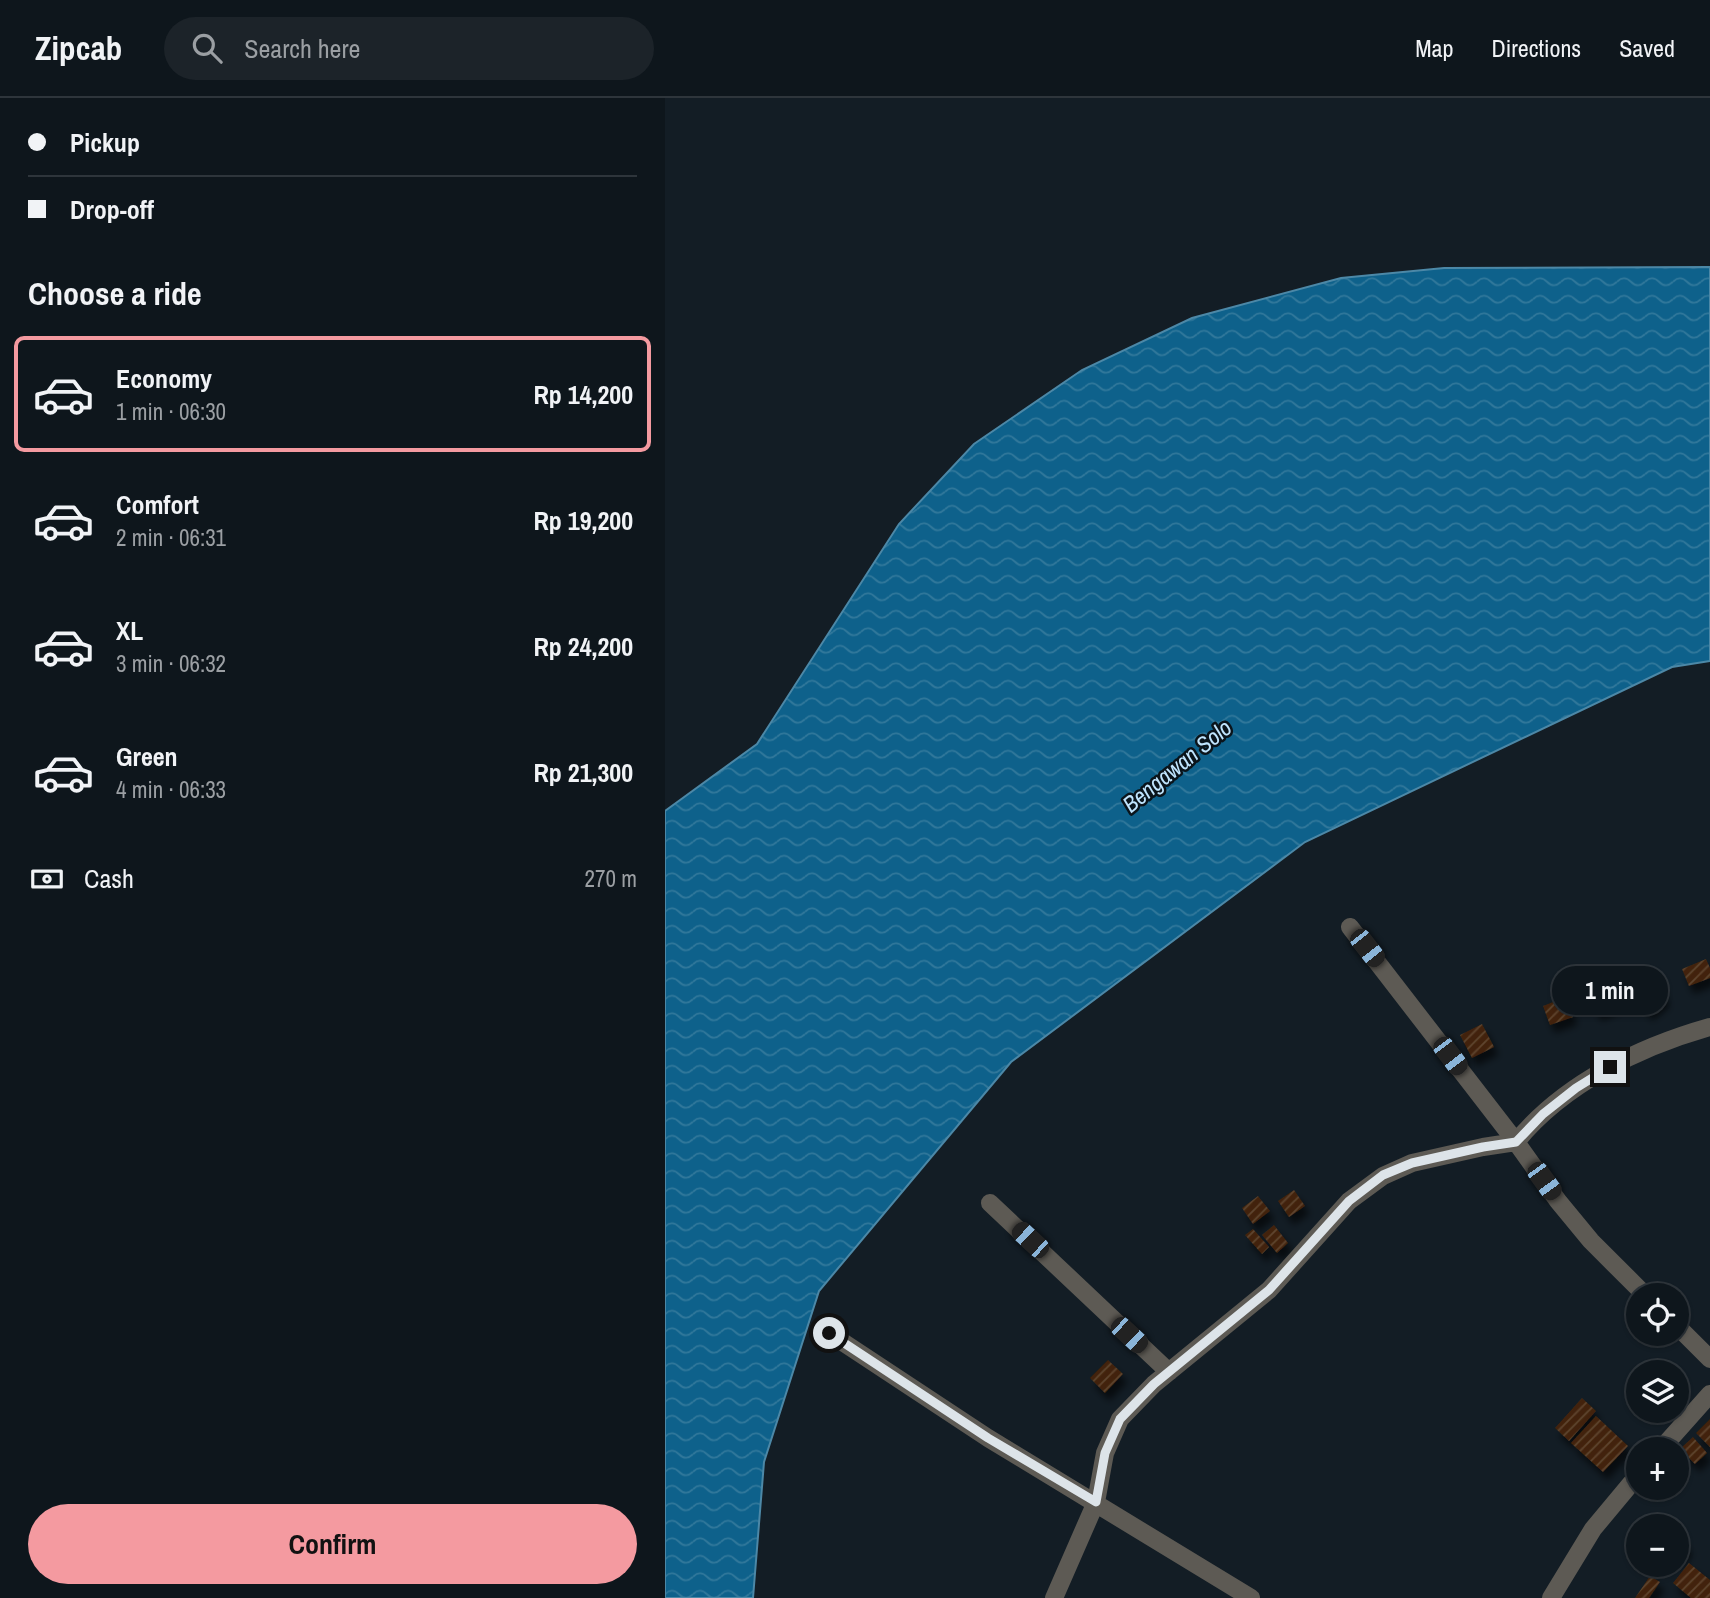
<!DOCTYPE html>
<meta charset="utf-8">
<style>
body{margin:0;font-family:"Archivo Narrow",sans-serif;background:#1c2329;color:#f1f3f6;height:100vh;display:flex;flex-direction:column;font-size:26px;white-space:nowrap}
*{box-sizing:border-box;margin:0}
p{font-size:23px;color:#9b9fa3}
.icon{flex:none;width:38px;height:38px;fill:none;stroke:currentColor;stroke-width:2;stroke-linecap:round;stroke-linejoin:round}
.map{position:relative;flex:1;overflow:hidden}
.details{display:flex;flex-direction:column;background:#0e161c;width:665px}
.details>*{flex:none}
.hud{display:grid;align-content:center;height:154px;padding:0 28px;background:#0e161c}
.controls{position:absolute;left:961px;top:1185px;display:grid;gap:14px}
.controls a{display:grid;place-items:center;width:63px;height:63px;border-radius:50%;background:#0e161c;box-shadow:0 2px 5px #0004,0 0 0 2px #2e353b;font-size:35px}
.end{position:absolute;width:32px;height:32px;margin:-16px;border:9px solid #dde4e9;background:#111;box-shadow:0 0 0 4px #111}
.from{border-radius:50%}
.bubble{position:absolute;height:49px;border-radius:24px;background:#0e161c;box-shadow:0 2px 5px #0004,0 0 0 2px #2e353b;font-size:23px;font-weight:700;line-height:49px;text-align:center}
.car{position:absolute;width:21px;height:42px;margin:-21px -10px;border-radius:9px;box-shadow:0 0 5px 2px #0007;background:linear-gradient(#222 24%,#8ab4d8 0 40%,#222 0 76%,#8ab4d8 0 86%,#222 0)}
.hud b{display:flex;align-items:center;gap:24px;height:66px;font-size:26px}
.hud b+b{border-top:2px solid #2e353b}
.hud i{width:18px;height:18px;background:#f1f3f6}
ul{padding:0;list-style:none}
li{display:flex;align-items:center;gap:21px;height:116px;margin:0 14px 10px;padding:0 14px;border:4px solid transparent;border-radius:10px}
li div{flex:1}
li b{display:block;font-size:26px}
li em{font-style:normal;font-weight:700}
li.active{border-color:#f49aa0}
li>.icon{width:63px;height:63px;stroke-width:1.5}
h2{padding:0 28px;font-size:32px;line-height:84px}
.pay{display:flex;align-items:center;gap:18px;height:77px;padding:0 28px;font-size:26px}
.pay p{margin-inline-start:auto}
.button{display:flex;gap:14px;margin-top:auto;padding:14px 28px}
.button a{flex:1;height:80px;border-radius:42px;background:#f49aa0;color:#111;font-size:28px;font-weight:700;line-height:80px;text-align:center}
header{display:flex;align-items:center;gap:42px;box-sizing:border-box;height:98px;padding:0 35px;background:#0e161c;border-bottom:2px solid #2e353b}
header strong{font-size:33px}
nav{display:flex;gap:38px;margin-inline-start:auto;font-size:24px}
.search{width:490px;height:63px;background:#1c2329;display:flex;align-items:center;gap:18px;box-sizing:border-box;padding:0 24px;border-radius:38px;color:#9b9fa3;font-size:26px}
main{display:flex;flex:1;min-height:0}
.map>svg:first-child{display:block}
.water{fill:url(#water-waves);stroke:#4c88a7;stroke-width:2}
.building{fill:url(#building-hatch);filter:url(#shadow)}
.lines{fill:none;stroke-linecap:round;stroke-linejoin:round}
.minor{stroke:#5d5a54;stroke-width:18}
.route{stroke:#dde4e9;stroke-width:9}
.labels{text-anchor:middle;stroke-width:5;stroke-linejoin:round;paint-order:stroke}
.water-label{font-size:23px;font-style:italic;fill:#c0e5fe;stroke:#0a141b}
</style>
<header>
<strong>Zipcab</strong>
<div class="search"><svg class="icon" aria-label="search" viewBox="0 0 24 24"><circle cx="10" cy="10" r="6"/><path d="M15 15l6 6"/></svg>Search here</div>
<nav><a>Map</a><a>Directions</a><a>Saved</a></nav>
</header>
<main>
<section class="details">
<div class="hud">
<b><i class="from"></i>Pickup</b>
<b><i></i>Drop-off</b>
</div>
<h2>Choose a ride</h2>
<ul>
<li class="active"><svg class="icon" aria-label="car" viewBox="0 0 24 24"><path d="M5 17H2v-5l4-1 3-4h7l3 4 3 1v5h-3M9 17h6M6 11h13"/><circle cx="7" cy="17" r="2"/><circle cx="17" cy="17" r="2"/></svg><div><b>Economy</b><p>1 min · 06:30</p></div><em>Rp 14,200</em></li>
<li><svg class="icon" aria-label="car" viewBox="0 0 24 24"><path d="M5 17H2v-5l4-1 3-4h7l3 4 3 1v5h-3M9 17h6M6 11h13"/><circle cx="7" cy="17" r="2"/><circle cx="17" cy="17" r="2"/></svg><div><b>Comfort</b><p>2 min · 06:31</p></div><em>Rp 19,200</em></li>
<li><svg class="icon" aria-label="car" viewBox="0 0 24 24"><path d="M5 17H2v-5l4-1 3-4h7l3 4 3 1v5h-3M9 17h6M6 11h13"/><circle cx="7" cy="17" r="2"/><circle cx="17" cy="17" r="2"/></svg><div><b>XL</b><p>3 min · 06:32</p></div><em>Rp 24,200</em></li>
<li><svg class="icon" aria-label="car" viewBox="0 0 24 24"><path d="M5 17H2v-5l4-1 3-4h7l3 4 3 1v5h-3M9 17h6M6 11h13"/><circle cx="7" cy="17" r="2"/><circle cx="17" cy="17" r="2"/></svg><div><b>Green</b><p>4 min · 06:33</p></div><em>Rp 21,300</em></li>
</ul>
<div class="pay"><svg class="icon" aria-label="cash" viewBox="0 0 24 24"><path d="M3 7h18v10H3z"/><circle cx="12" cy="12" r="2"/></svg>Cash<p>270 m</p></div>
<div class="button"><a>Confirm</a></div>
</section>
<div class="map">
<svg width="1045" height="1500" viewBox="0 0 1045 1500">
<defs>
<pattern id="water-waves" width="16" height="10" patternUnits="userSpaceOnUse" patternTransform="scale(1.75)"><rect width="16" height="10" fill="#0e618b"/><path d="M0 5q4-4 8 0t8 0" fill="none" stroke="#31789b"/></pattern>
<pattern id="building-hatch" width="6" height="6" patternUnits="userSpaceOnUse" patternTransform="scale(1.75)"><rect width="6" height="6" fill="#43240c"/><path d="M-1 1l2-2M0 6l6-6M5 7l2-2" fill="none" stroke="#5e442f"/></pattern>
<filter id="shadow"><feDropShadow dx="4.5" dy="8" stdDeviation="3.5" flood-color="#0009"/></filter>
</defs>
<rect width="100%" height="100%" fill="#131d25"/>
<!-- water -->
<path class="water" d="M1045,169V563L1007,569L640,744L346,964L154,1193L99,1364L88,1500H0V713L92,646L234,426L309,346L417,272L527,220L676,180L779,170Z"/>
<!-- building -->
<path class="building" d="M1041,861L1045,870V880L1024,888L1017,871Z
M991,874L1000,901L982,915L969,883Z
M943,892L950,907L932,915L925,899Z
M901,899L908,919L885,927L878,908Z
M817,926L829,949L807,960L795,937Z
M629,1092L640,1108L624,1119L613,1103Z
M593,1098L605,1113L588,1126L577,1110Z
M609,1127L623,1145L612,1155L597,1137Z
M588,1131L604,1149L597,1156L580,1137Z
M443,1262L458,1276L440,1295L425,1280Z
M917,1300L931,1313L904,1343L890,1330Z
M931,1318L963,1348L938,1374L906,1345Z
M1045,1321V1349L1031,1335Z
M1028,1339L1042,1355L1030,1366L1015,1351Z
M1012,1439L1023,1448L1012,1463Z
M1024,1465L1045,1482V1500H1026L1008,1485Z
M985,1478L995,1484L984,1500H970Z"/>
<g class="lines">
<!-- minor -->
<path class="minor" d="M685,829L851,1044C898,986 974,949 1045,929
M325,1105L504,1274
M1012,1228L1045,1261
M164,1235L323,1340L586,1500
M996,1351L1045,1296
M389,1500L431,1404L440,1355L455,1321L489,1286L604,1192L684,1103L718,1078L747,1065L818,1049L851,1044L893,1103L926,1143L980,1197
M886,1500L928,1431L973,1377"/>
</g>
<g class="lines">
<!-- route -->
<path class="route" d="M164,1235L323,1340L431,1404L440,1355L455,1321L489,1286L604,1192L684,1103L718,1077L747,1065L818,1049L851,1044L878,1016L911,990L945,969"/>
</g>
<g class="labels">
<!-- water labels -->
<g class="water-label">
<text transform="translate(512 668) rotate(-39)" y="8">Bengawan Solo</text>
</g>
</g>
</svg>
<div class="controls">
<a><svg class="icon" aria-label="locate" viewBox="0 0 24 24"><circle cx="12" cy="12" r="6"/><path d="M12 2v4M12 18v4M2 12h4M18 12h4"/></svg></a>
<a><svg class="icon" aria-label="layers" viewBox="0 0 24 24"><path d="M12 4l9 5-9 5-9-5zM3 14l9 5 9-5"/></svg></a>
<a>+</a>
<a>−</a>
</div>
<i class="end from" style="left:164px;top:1235px"></i>
<i class="end" style="left:945px;top:969px"></i>
<div class="bubble" style="left:887px;top:868px;width:116px">1 min</div>
<i class="car" style="left:702px;top:850px;rotate:142deg"></i>
<i class="car" style="left:785px;top:958px;rotate:143deg"></i>
<i class="car" style="left:879px;top:1083px;rotate:144deg"></i>
<i class="car" style="left:365px;top:1142px;rotate:313deg"></i>
<i class="car" style="left:464px;top:1237px;rotate:133deg"></i>
</div>
</main>
